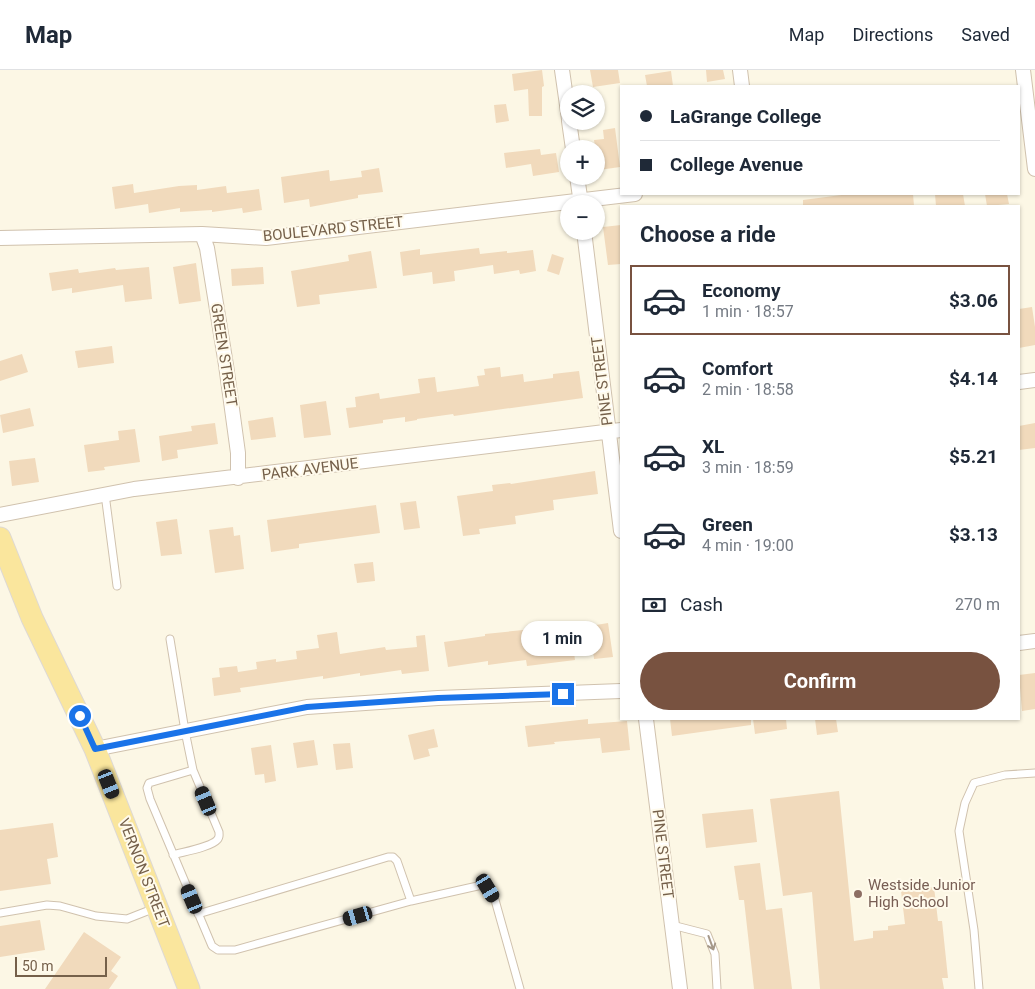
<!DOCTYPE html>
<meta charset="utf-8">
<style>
body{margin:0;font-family:Roboto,sans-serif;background:#f2f2f3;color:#1f2937;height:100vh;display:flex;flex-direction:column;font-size:19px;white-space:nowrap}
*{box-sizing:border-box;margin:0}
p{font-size:16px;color:#747a83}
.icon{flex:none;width:28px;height:28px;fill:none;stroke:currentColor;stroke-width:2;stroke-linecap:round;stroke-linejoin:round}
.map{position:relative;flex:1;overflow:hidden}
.side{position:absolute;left:620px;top:135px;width:400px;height:515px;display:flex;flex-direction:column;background:#fff;border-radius:0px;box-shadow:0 1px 4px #0004}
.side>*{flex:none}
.hud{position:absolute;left:620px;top:15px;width:400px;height:110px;border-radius:0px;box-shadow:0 1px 4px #0004;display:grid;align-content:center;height:110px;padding:0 20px;background:#fff}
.tools{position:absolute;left:560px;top:15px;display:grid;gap:10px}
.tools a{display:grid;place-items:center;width:45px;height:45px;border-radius:50%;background:#fff;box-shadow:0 1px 4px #0004;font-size:25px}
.scale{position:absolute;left:15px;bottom:12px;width:92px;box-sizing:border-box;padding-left:5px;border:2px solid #75604a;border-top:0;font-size:14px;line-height:18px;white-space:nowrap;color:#75604a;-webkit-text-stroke:4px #fffaeb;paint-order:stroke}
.end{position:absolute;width:22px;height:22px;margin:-11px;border:6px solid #1a73e8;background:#fff;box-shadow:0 0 0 2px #fff}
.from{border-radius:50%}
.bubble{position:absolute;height:35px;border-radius:18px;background:#fff;box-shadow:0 1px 4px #0004;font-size:16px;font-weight:700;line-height:35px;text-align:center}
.car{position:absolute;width:15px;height:30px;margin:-15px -8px;border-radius:6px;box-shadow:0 0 4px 1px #0007;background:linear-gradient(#222 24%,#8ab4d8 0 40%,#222 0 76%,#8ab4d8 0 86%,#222 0)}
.hud b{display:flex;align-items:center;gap:18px;height:48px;font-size:19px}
.hud b+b{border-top:1px solid #e0e1e3}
.hud i{width:12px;height:12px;background:#1f2937}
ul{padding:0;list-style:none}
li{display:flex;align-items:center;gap:15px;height:70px;margin:0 10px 8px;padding:0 10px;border:2px solid transparent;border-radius:0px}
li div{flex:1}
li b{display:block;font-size:19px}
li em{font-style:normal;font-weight:700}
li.active{border-color:#785240}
li>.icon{width:45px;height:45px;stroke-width:1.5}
h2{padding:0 20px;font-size:22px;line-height:60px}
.pay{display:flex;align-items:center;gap:12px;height:55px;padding:0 20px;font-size:19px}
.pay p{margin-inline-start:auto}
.button{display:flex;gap:10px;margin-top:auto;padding:10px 20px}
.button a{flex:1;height:58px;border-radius:30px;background:#785240;color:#fff;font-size:20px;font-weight:700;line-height:58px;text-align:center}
header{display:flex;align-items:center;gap:30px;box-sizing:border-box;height:70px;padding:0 25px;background:#fff;border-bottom:1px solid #e0e1e3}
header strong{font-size:24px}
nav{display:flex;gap:28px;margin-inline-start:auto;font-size:18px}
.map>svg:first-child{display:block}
.building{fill:#f1dabc}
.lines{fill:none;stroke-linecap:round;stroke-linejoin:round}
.lane-casing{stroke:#d0c2ae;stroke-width:9}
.street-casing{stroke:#d0c2ae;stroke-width:16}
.primary-casing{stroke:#ded9d4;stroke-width:23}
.lane{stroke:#fff;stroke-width:7}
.street{stroke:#fff;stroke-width:14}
.primary{stroke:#fae69d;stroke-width:21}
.oneway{stroke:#a59889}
.route{stroke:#1a73e8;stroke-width:6}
.education-dot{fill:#8d6e63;stroke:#fffaeb;stroke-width:2}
.labels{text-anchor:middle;stroke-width:4;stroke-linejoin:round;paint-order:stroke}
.street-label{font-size:15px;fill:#75604a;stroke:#fffaeb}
.education-label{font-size:15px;fill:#785e54;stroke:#fffaeb;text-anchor:start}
</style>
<header>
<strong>Map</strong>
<nav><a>Map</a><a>Directions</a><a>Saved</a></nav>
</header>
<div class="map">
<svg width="1035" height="919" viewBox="0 0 1035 919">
<rect width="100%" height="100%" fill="#fcf7e5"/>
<!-- building -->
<path class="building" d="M542,0L544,16L542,17V46H529L528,19L514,21L512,4Z
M590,0H618L620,13L593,17Z
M706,0H723L725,9L707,12Z
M671,1L673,16H647L645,5Z
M506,34L509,51L496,53L494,35Z
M615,58L620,97L599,100L594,70L604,69L603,60Z
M540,79L541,85L556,83L559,102L533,106L531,94L506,98L504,83Z
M379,98L383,122L358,125V128L310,137L309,129L284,133L281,107L329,100L330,111L362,107L361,101Z
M133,114L134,123L179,116L197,115V120L226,116L227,123L259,119L262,140L243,143L242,138L212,142V140L180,142V138L149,143L148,134L115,139L112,117Z
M849,124H913L914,136H803V130Z
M935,124H963L965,136H936Z
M985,124H1007L1009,134L987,136Z
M621,155V194L608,195L603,157Z
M479,178L480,184L507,181V183L533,180L536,201L520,204L519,200L494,204L493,195L454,201L455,211L433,214L432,202L403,206L400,182L420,179V185Z
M371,181L377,218L319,225L320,234L297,237L291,201L349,191L348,185Z
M552,184L564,188L559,205L547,201Z
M196,193L201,231L179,234L173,197Z
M149,197L152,229L125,232L123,215L72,223V218L52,221L49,203L78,199L79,203L115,198L116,200Z
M263,197L264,214L232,216L231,199Z
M1032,237L1035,257V275L1019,278V239Z
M112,276L114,293L78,298L75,281Z
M22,284L28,302L0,311V291Z
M500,297L501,307L523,304L524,312L553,308V304L579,301L583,328L482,342L454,346L453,344L417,349V350L405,352V347L383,350V353L349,358L346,338L356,337L355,327L379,323L380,329L420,323L418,309L435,307L437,322L479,316L477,306L485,305L484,299Z
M326,331L331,365L304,368L300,335Z
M30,338L34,356L3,363L0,345Z
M273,347L276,367L251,370L248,351Z
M215,353L218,374L177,380L178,388L162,391L159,366L192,361L191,356Z
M1035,353V378L1019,380V356Z
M135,359L140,392L104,397L105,400L88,402L84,375L119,370L118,361Z
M35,388L39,412L12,416L9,391Z
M595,401L598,424L553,430L554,440L515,446L516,454L479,459L480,464L463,466L457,426L493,421L492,415L510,413L511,414Z
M416,431L420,458L404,460L400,433Z
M376,435L380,463L299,474V478L271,482L267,450Z
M177,449L182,484L161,486L156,452Z
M233,457L234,466L240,465L244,499L215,503L209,460Z
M373,492L375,511L357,513L354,494Z
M608,553L613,587L594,589L590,556Z
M543,558V562L571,559L575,590L527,596L526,590L488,595V591L448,597L444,572L485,566V564Z
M337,562L340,584L385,577L386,580L417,577L416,566L425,565L429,601L402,604L401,600L360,606V603L323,609V606L240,618L241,622L214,626L212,608L220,607L219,598L237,596L238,602L257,599L256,592L276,589V592L297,589L296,581L319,578L317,565Z
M1035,603V639L1022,641L1019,605Z
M588,649V654L627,651L630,680L602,683L600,668L554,672L555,674L528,677L525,656Z
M670,649H751V655L672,666Z
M753,649H786L787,659L755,664Z
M815,649H836L838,662L817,665Z
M434,659L438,677L428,679L430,686L414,690L408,665Z
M314,670L318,695L297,698L293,673Z
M350,673L353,698L336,700L333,674Z
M271,675L276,711L265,713L264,704L255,705L251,678Z
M839,721L854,871L873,868V861L888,860V856L905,854L901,821L934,817L938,851H942L948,908H942L944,919H820L812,822L783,826L770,729Z
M753,739L757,772L706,778L702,744Z
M53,753L58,787L47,789L51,814L0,821V760Z
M760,793L766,840L782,838L792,919H754L744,830H739L734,796Z
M40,850L45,880L0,887V856Z
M84,862L121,887L111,901L118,906L109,919H45Z"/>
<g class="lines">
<defs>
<path id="lane" d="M105,424L117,516
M170,569L185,661L193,700L149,713L147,718L150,729L212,876L218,880H235L411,831L482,815L488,818L495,830L520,919
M173,785C183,782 211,777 217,770C220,767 219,766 219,762L193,700
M0,843L47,835L60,836L96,846L127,849L155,838
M198,844L388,787H393L397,791L411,831
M672,855L707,864L715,884L717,919
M979,919L974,860L959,761L965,733L974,713L1005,705L1035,703"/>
<path id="street" d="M562,0L569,49
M740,0L742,16
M1023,0L1035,99
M569,51L573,79
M577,106L581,134
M584,161L621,461
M202,164L207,178L226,295L238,383V408
M0,168L202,164L266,168L635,124
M1019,312L1035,310
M0,445L134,419L621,360
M1019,573L1035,571
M646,649L680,919
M95,679L307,637L438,628L621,621"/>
<path id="primary" d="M0,468L32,548L95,679L189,919"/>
</defs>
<!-- lane casing -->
<use href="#lane" class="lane-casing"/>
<!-- street casing -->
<use href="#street" class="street-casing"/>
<!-- primary casing -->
<use href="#primary" class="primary-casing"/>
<!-- lane -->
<use href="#lane" class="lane"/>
<!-- street -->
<use href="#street" class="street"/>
<!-- primary -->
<use href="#primary" class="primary"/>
</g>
<!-- one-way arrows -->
<defs><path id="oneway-shaft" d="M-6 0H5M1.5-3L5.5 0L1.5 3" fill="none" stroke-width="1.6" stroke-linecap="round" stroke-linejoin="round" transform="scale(1.25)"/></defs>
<use class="oneway" href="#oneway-shaft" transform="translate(711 873) rotate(70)"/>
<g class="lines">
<!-- route -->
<path class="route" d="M80,646L95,679L307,637L438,628L563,624"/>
</g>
<!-- markers -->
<circle class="education-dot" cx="858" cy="824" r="5"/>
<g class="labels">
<!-- street labels -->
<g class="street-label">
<text transform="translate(333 159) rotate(-6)" y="5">BOULEVARD STREET</text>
<text transform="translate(224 285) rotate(81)" y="5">GREEN STREET</text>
<text transform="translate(602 311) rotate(-97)" y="5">PINE STREET</text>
<text transform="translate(310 399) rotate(-7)" y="5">PARK AVENUE</text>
<text transform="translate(663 784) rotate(83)" y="5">PINE STREET</text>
<text transform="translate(144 803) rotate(69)" y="5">VERNON STREET</text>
</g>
<!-- education labels -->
<g class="education-label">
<text x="868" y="820">Westside Junior<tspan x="868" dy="17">High School</tspan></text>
</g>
</g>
</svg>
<div class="tools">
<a><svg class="icon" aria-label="layers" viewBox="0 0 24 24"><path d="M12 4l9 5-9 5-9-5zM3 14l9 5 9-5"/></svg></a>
<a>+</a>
<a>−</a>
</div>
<div class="scale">50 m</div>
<i class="end from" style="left:80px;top:646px"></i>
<i class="end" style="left:563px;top:624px"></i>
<div class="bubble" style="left:521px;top:551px;width:82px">1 min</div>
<i class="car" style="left:109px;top:714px;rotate:158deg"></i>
<i class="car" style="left:206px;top:731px;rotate:337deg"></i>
<i class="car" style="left:488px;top:818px;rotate:149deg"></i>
<i class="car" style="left:192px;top:829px;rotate:337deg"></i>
<i class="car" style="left:358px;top:846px;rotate:254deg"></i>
<div class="hud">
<b><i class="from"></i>LaGrange College</b>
<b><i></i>College Avenue</b>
</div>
<section class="side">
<h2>Choose a ride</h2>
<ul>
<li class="active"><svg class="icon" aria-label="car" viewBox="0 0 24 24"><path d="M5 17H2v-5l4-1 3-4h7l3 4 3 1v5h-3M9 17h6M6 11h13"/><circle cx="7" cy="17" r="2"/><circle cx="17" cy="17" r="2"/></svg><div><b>Economy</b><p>1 min · 18:57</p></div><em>$3.06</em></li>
<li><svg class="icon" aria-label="car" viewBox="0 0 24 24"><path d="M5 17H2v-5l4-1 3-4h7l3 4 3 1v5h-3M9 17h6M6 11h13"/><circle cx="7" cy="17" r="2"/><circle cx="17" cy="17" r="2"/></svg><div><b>Comfort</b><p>2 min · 18:58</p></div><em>$4.14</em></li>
<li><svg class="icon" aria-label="car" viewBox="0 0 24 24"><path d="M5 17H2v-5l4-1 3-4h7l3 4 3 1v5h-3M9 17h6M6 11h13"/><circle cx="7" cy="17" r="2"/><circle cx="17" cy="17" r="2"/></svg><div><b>XL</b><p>3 min · 18:59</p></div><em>$5.21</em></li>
<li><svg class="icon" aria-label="car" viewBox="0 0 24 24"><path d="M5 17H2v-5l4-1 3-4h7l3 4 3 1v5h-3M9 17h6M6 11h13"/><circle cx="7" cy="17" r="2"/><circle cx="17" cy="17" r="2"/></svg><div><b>Green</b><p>4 min · 19:00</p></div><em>$3.13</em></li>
</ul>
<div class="pay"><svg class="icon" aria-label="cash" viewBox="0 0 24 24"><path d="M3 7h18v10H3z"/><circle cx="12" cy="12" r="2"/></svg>Cash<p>270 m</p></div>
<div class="button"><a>Confirm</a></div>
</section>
</div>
